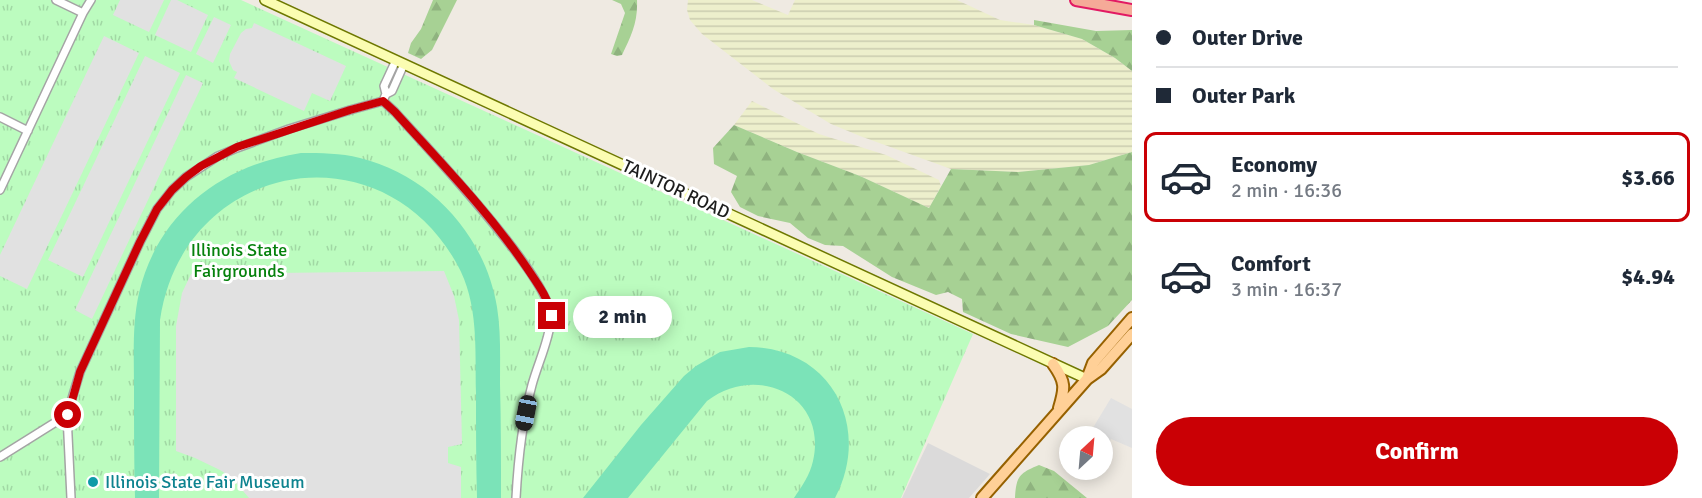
<!DOCTYPE html>
<meta charset="utf-8">
<style>
body{margin:0;font-family:Signika,sans-serif;background:#f6f6f7;color:#1f2937;height:100vh;display:flex;flex-direction:column;font-size:22px;white-space:nowrap}
*{box-sizing:border-box;margin:0}
p{font-size:20px;color:#747a83}
.icon{flex:none;width:33px;height:33px;fill:none;stroke:currentColor;stroke-width:2;stroke-linecap:round;stroke-linejoin:round}
.map{position:relative;flex:1;overflow:hidden}
.drawer{display:flex;flex-direction:column;background:#fff;width:570px}
.drawer>*{flex:none}
.guide{display:grid;align-content:center;height:132px;padding:0 24px;background:#fff}
.needle{width:39px;rotate:26deg}
.fabs{position:absolute;left:1059px;top:426px;display:grid;gap:12px}
.fabs a{display:grid;place-items:center;width:54px;height:54px;border-radius:50%;background:#fff;box-shadow:0 3px 15px #0003;font-size:30px}
.end{position:absolute;width:27px;height:27px;margin:-14px;border:8px solid #ca0005;background:#fff;box-shadow:0 0 0 3px #fff}
.from{border-radius:50%}
.bubble{position:absolute;height:42px;border-radius:21px;background:#fff;box-shadow:0 3px 15px #0003;font-size:20px;font-weight:700;line-height:42px;text-align:center}
.car{position:absolute;width:18px;height:36px;margin:-18px -9px;border-radius:8px;box-shadow:0 0 4px 2px #0007;background:linear-gradient(#222 24%,#8ab4d8 0 40%,#222 0 76%,#8ab4d8 0 86%,#222 0)}
.guide b{display:flex;align-items:center;gap:21px;height:57px;font-size:22px}
.guide b+b{border-top:2px solid #e0e1e3}
.guide i{width:15px;height:15px;background:#1f2937}
ul{padding:0;list-style:none}
li{display:flex;align-items:center;gap:18px;height:90px;margin:0 12px 9px;padding:0 12px;border:3px solid transparent;border-radius:12px}
li div{flex:1}
li b{display:block;font-size:22px}
li em{font-style:normal;font-weight:700}
li.current{border-color:#ca0005}
li>.icon{width:54px;height:54px;stroke-width:1.5}
.cta{display:flex;gap:12px;margin-top:auto;padding:12px 24px}
.cta a{flex:1;height:69px;border-radius:36px;background:#ca0005;color:#fff;font-size:24px;font-weight:700;line-height:69px;text-align:center}
main{display:flex;flex:1;min-height:0}
.map>svg:first-child{display:block}
.residential{fill:#dbdada}
.farmland{fill:url(#farmland-rules)}
.forest{fill:url(#forest-firs)}
.park{fill:url(#park-tufts)}
.pitch{fill:#7be3b8}
.parking{fill:#e1e1e1}
.lines{fill:none;stroke-linecap:round;stroke-linejoin:round}
.minor-casing{stroke:#a4a4a4;stroke-width:10}
.secondary-casing{stroke:#6e7800;stroke-width:12}
.primary-casing{stroke:#966100;stroke-width:14}
.trunk-casing{stroke:#e21a63;stroke-width:14}
.minor{stroke:#fff;stroke-width:7}
.secondary{stroke:#fbfdb2;stroke-width:9}
.primary{stroke:#ffd097;stroke-width:10}
.trunk{stroke:#f5aa98;stroke-width:10}
.route{stroke:#ca0005;stroke-width:8}
.culture-dot{fill:#0f9aa8;stroke:#fff;stroke-width:2}
.labels{text-anchor:middle;stroke-width:6;stroke-linejoin:round;paint-order:stroke}
.street-label{font-size:18px;fill:#1d1d1d;stroke:#fff}
.park-label{font-size:18px;fill:#05810c;stroke:#fff}
.culture-label{font-size:18px;fill:#0d838f;stroke:#fff;text-anchor:start}
</style>
<main>
<div class="map">
<svg width="1132" height="498" viewBox="0 0 1132 498">
<defs>
<pattern id="farmland-rules" width="6" height="5" patternUnits="userSpaceOnUse" patternTransform="scale(1.5)"><rect width="6" height="5" fill="#edefcc"/><path d="M0 2.5h6" fill="none" stroke="#cbccaf"/></pattern>
<pattern id="forest-firs" width="22" height="20" patternUnits="userSpaceOnUse" patternTransform="scale(1.5)"><rect width="22" height="20" fill="#a7d194"/><path d="M5 1l3.5 6h-7zM16 11l3.5 6h-7z" fill="#8fb37f"/></pattern>
<pattern id="park-tufts" width="24" height="20" patternUnits="userSpaceOnUse" patternTransform="scale(1.5)"><rect width="24" height="20" fill="#bcfcbf"/><path d="M3 7l-1-3M5 7V3M7 7l1-3M15 17l-1-3M17 17v-4M19 17l1-3" fill="none" stroke="#a1d8a4"/></pattern>
</defs>
<rect width="100%" height="100%" fill="#efeae2"/>
<!-- residential -->
<path class="residential" d="M928,443L990,474L969,498H902Z"/>
<!-- farmland -->
<path class="farmland" d="M688,0H752L788,15L795,0H957L1000,20L1034,25L1082,39L1115,58L1132,71V152L1089,165L1018,172L951,169L860,136L831,124L773,89L702,34L690,20L687,10Z
M752,101L819,134L886,155L939,180L941,186L929,208L860,176L797,152L734,125Z"/>
<!-- forest -->
<path class="forest" d="M433,0H457L432,50L421,59L408,53L411,43L421,29Z
M612,0H637C638,23 631,36 622,55L617,56L611,54L625,13L621,4Z
M1034,20L1096,31L1132,30V71L1115,58L1082,39L1034,25Z
M734,125L797,152L860,176L929,208L951,169L1018,172L1089,165L1132,152V300L1108,326L1068,347L1011,334L963,312L962,299L948,292L936,295L892,277L843,246L825,245L808,238L790,223L758,216L740,207L731,192L737,176L714,164L713,148Z
M1039,465L1054,471L1087,498H1015C1016,477 1019,473 1039,465Z"/>
<!-- park -->
<path class="park" d="M0,0H241L973,334L901,498H0Z"/>
<!-- pitch -->
<path class="pitch" d="M301,153C321,153 340,153 360,158C430,175 485,235 497,307C501,332 500,358 500,384C501,422 501,460 501,498H477C476,463 476,428 476,393C475,350 479,303 457,264C379,124 183,162 160,320L159,498H135C134,462 134,425 134,389C134,357 132,324 139,293C158,213 222,165 301,153Z
M749,347C832,348 872,427 835,498H794C802,486 810,475 813,461C828,395 756,363 707,401L628,498H583L641,425L684,376L696,366L720,352Z"/>
<!-- parking -->
<path class="parking" d="M120,0H164L149,32L113,15Z
M171,0H177L208,15L191,52L155,35Z
M214,17L231,25L213,63L196,54Z
M254,23L346,66L330,101L312,93L304,111L234,78L237,72L233,70L229,61L230,54L241,33L246,29L252,28Z
M104,36L139,53L27,289L0,276V255Z
M145,56L180,73L83,277L48,260Z
M186,75L203,83L92,319L75,310Z
M444,271L454,296L459,320L462,444L448,447V463L461,467V498H249L231,477L220,470L195,458L176,451V326L182,293L191,274Z
M1111,398L1132,409V448L1111,439L1103,454L1102,436H1088Z"/>
<g class="lines">
<defs>
<path id="minor" d="M56,0L83,13
M386,94L384,86L396,60
M383,101L395,112C425,145 555,282 551,319C549,341 538,363 532,385C522,422 518,460 516,498
M0,117L28,131
M0,190L83,13L91,0
M0,457L67,415
M71,498L67,415L80,372L140,242L157,209L172,190L186,177L218,156L237,148L289,129L350,110L383,101L386,94L392,91L404,64"/>
<path id="secondary" d="M265,0L1087,379"/>
<path id="primary" d="M1053,364C1066,382 1065,388 1059,408
M1087,379L1093,363L1132,318
M982,498L1087,379L1101,369L1132,334"/>
<path id="trunk" d="M1076,0L1132,10"/>
</defs>
<!-- minor casing -->
<use href="#minor" class="minor-casing"/>
<!-- secondary casing -->
<use href="#secondary" class="secondary-casing"/>
<!-- primary casing -->
<use href="#primary" class="primary-casing"/>
<!-- trunk casing -->
<use href="#trunk" class="trunk-casing"/>
<!-- minor -->
<use href="#minor" class="minor"/>
<!-- secondary -->
<use href="#secondary" class="secondary"/>
<!-- primary -->
<use href="#primary" class="primary"/>
<!-- trunk -->
<use href="#trunk" class="trunk"/>
</g>
<g class="lines">
<!-- route -->
<path class="route" d="M68,415L80,372L140,242L157,209L172,190L186,177L201,166L237,147L350,110L383,101L395,112C440,162 489,212 527,268C537,283 548,297 552,316"/>
</g>
<!-- markers -->
<circle class="culture-dot" cx="93" cy="482" r="6"/>
<g class="labels">
<!-- street labels -->
<g class="street-label">
<text transform="translate(676 189) rotate(25)" y="6">TAINTOR ROAD</text>
</g>
<!-- park labels -->
<g class="park-label">
<text x="239" y="256">Illinois State<tspan x="239" dy="21">Fairgrounds</tspan></text>
</g>
<!-- culture labels -->
<g class="culture-label">
<text x="105" y="488">Illinois State Fair Museum</text>
</g>
</g>
</svg>
<div class="fabs">
<a><svg class="needle" viewBox="-14 -14 28 28"><path d="M0-13l5 13h-10z" fill="#e53935"/><path d="M0 13l5-13h-10z" fill="#747a83"/></svg></a>
</div>
<i class="end from" style="left:68px;top:415px"></i>
<i class="end" style="left:552px;top:316px"></i>
<div class="bubble" style="left:573px;top:296px;width:99px">2 min</div>
<i class="car" style="left:526px;top:413px;rotate:191deg"></i>
</div>
<section class="drawer">
<div class="guide">
<b><i class="from"></i>Outer Drive</b>
<b><i></i>Outer Park</b>
</div>
<ul>
<li class="current"><svg class="icon" aria-label="car" viewBox="0 0 24 24"><path d="M5 17H2v-5l4-1 3-4h7l3 4 3 1v5h-3M9 17h6M6 11h13"/><circle cx="7" cy="17" r="2"/><circle cx="17" cy="17" r="2"/></svg><div><b>Economy</b><p>2 min · 16:36</p></div><em>$3.66</em></li>
<li><svg class="icon" aria-label="car" viewBox="0 0 24 24"><path d="M5 17H2v-5l4-1 3-4h7l3 4 3 1v5h-3M9 17h6M6 11h13"/><circle cx="7" cy="17" r="2"/><circle cx="17" cy="17" r="2"/></svg><div><b>Comfort</b><p>3 min · 16:37</p></div><em>$4.94</em></li>
</ul>
<div class="cta"><a>Confirm</a></div>
</section>
</main>
